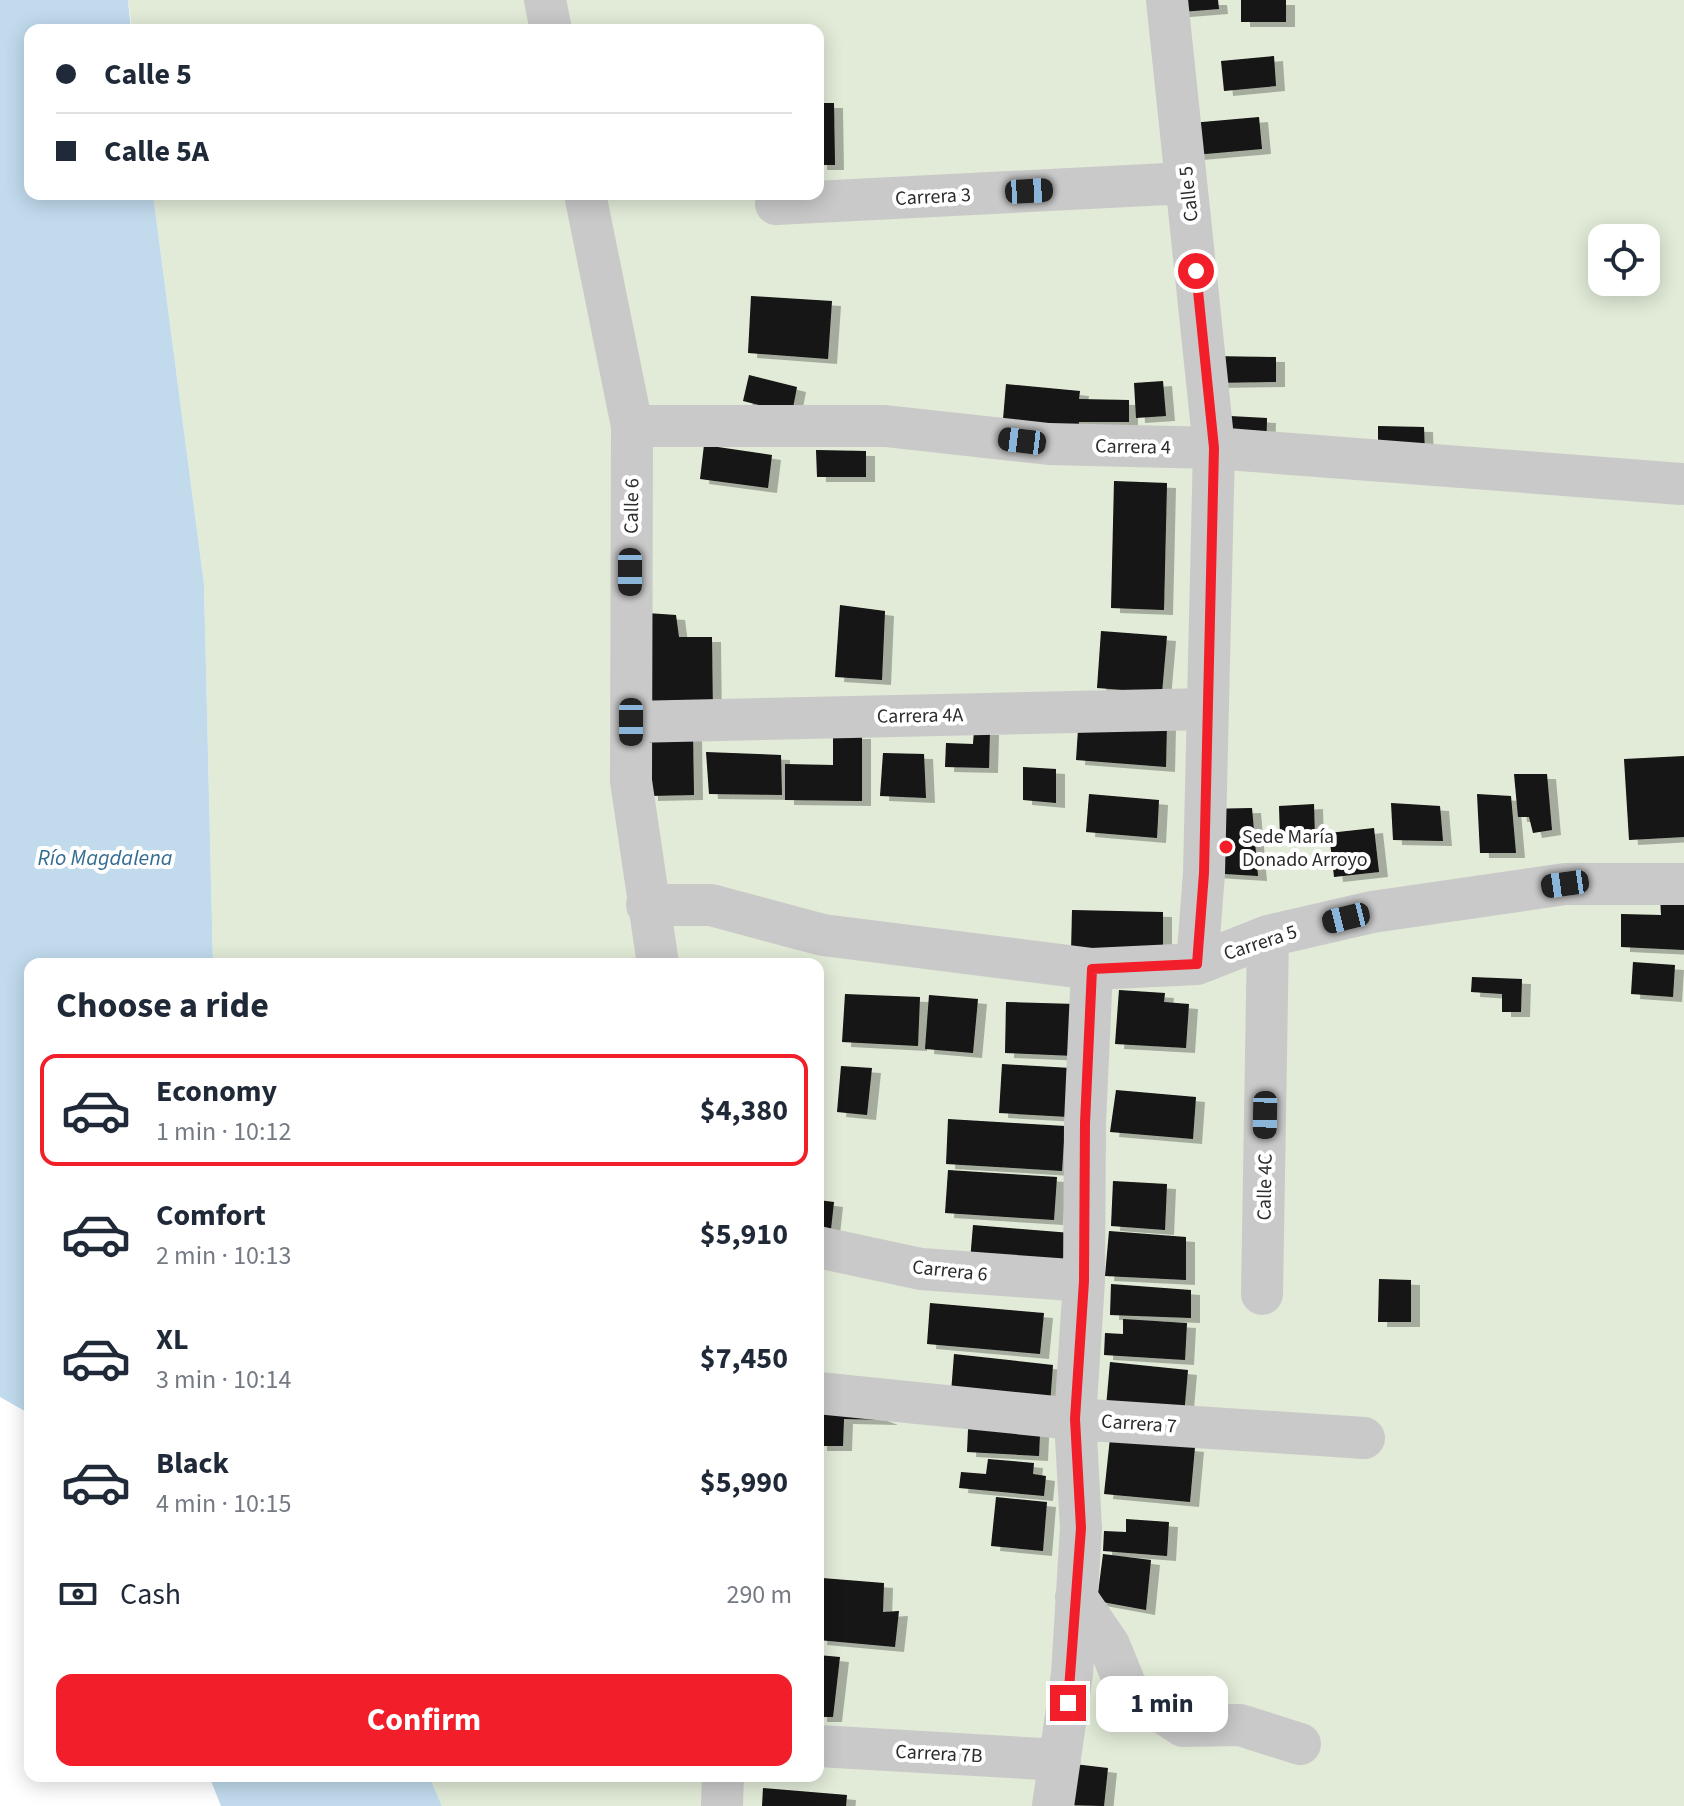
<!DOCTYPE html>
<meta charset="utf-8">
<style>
body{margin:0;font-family:"Source Sans 3",sans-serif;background:#f6f6f7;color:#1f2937;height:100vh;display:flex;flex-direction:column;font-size:30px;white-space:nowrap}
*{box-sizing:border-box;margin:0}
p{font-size:26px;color:#747a83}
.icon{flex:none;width:44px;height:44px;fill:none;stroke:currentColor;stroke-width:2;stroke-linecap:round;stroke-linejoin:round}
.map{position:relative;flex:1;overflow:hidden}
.details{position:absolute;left:24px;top:958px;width:800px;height:824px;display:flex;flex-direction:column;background:#fff;border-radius:16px;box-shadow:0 4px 20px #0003}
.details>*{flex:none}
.banner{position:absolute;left:24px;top:24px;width:800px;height:176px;border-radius:16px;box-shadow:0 4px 20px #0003;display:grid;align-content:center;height:176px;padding:0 32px;background:#fff}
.tools{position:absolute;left:1588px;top:224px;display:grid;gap:16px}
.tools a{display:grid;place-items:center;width:72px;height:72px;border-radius:16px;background:#fff;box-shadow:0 4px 20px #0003;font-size:40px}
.end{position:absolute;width:36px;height:36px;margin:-18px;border:10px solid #f21f2a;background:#fff;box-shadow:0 0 0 4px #fff}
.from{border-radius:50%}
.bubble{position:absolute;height:56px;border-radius:16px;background:#fff;box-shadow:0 4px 20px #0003;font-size:26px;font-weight:700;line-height:56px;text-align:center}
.car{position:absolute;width:24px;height:48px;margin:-24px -12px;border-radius:10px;box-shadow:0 0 6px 2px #0007;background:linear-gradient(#222 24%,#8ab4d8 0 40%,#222 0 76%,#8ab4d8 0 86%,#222 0)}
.banner b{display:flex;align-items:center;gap:28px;height:76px;font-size:30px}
.banner b+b{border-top:2px solid #e0e1e3}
.banner i{width:20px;height:20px;background:#1f2937}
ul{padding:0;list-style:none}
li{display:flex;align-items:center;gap:24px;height:112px;margin:0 16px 12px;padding:0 16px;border:4px solid transparent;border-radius:16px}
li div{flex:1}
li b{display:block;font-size:30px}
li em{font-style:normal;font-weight:700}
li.current{border-color:#f21f2a}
li>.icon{width:72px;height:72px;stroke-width:1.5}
h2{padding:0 32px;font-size:36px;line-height:96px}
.pay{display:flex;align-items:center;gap:20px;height:88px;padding:0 32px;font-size:30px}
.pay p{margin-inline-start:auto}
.cta{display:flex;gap:16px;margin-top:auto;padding:16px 32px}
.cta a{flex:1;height:92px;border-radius:16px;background:#f21f2a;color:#fff;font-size:32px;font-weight:700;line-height:92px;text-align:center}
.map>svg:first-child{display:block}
.green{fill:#e1ebd7;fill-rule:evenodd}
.water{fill:#c1dbed}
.building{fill:#131313;filter:url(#shadow)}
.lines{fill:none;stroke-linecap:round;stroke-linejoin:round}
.minor{stroke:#c9c9c9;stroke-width:42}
.route{stroke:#f21f2a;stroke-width:10}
.poi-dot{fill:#f21f2a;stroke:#fff;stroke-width:3}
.labels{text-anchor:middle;stroke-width:8;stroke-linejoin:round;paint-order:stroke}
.street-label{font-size:20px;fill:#2c2c2c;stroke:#fff}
.poi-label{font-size:20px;fill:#2c2c2c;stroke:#fff;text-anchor:start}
.water-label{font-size:22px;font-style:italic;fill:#356c92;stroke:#fff}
</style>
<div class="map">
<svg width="1684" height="1806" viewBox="0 0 1684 1806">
<defs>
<filter id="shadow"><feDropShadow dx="9" dy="5" stdDeviation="0" flood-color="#0004"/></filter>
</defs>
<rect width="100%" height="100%" fill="#fff"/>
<!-- green -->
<path class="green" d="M128,0H1684V1806H442L429,1776H818V964H213L204,584L153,194H818V30H132ZM1602,238H1646V282H1602Z"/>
<!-- water -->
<path class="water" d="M0,0H128L131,30H30V194H153L204,584L213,964H30V1414L0,1397Z
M209,1776H429L442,1806H221Z"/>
<!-- building -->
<path class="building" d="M1168,0H1218L1219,9L1169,13Z
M1241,0H1286V22H1241Z
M1274,56L1276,86L1224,91L1221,61Z
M818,103H834L835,165H818Z
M1259,117L1262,149L1194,155L1191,123Z
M751,296L832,301L828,359L748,353Z
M1211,356L1276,357V382L1211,383Z
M749,375L797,387L792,413L743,401Z
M1163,381L1166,416L1136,418L1134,383Z
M1006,384L1080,391L1079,399L1129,400V422H1079L1078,433L1002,431Z
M1211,415L1267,418L1266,453Z
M1378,426L1424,427L1425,454L1378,453Z
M704,445L772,455L768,488L700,479Z
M816,450L866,451V477H817Z
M1114,481L1167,483L1164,610L1111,608Z
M840,605L885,611L882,680L835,677Z
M647,613L676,615L679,637H712L713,719L645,717Z
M1101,631L1167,636L1162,693L1097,688Z
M1079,714L1167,723L1166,767L1076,760Z
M974,730H990L989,768L945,767L946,743L973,744Z
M693,734L694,795L649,796V735Z
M833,734H862V801L785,800V764L833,765Z
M706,752L781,755L782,795L709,794Z
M883,753L924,754L926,798L880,796Z
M1684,756V837L1629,840L1624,759Z
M1023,767L1056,769V803L1023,800Z
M1514,774H1547L1552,830L1533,833L1529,817H1518Z
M1089,794L1159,800L1157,838L1086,832Z
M1477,794L1511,796L1516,853H1480Z
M1391,803L1440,806L1443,841L1393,840Z
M1314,804L1315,838L1280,839L1279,806Z
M1252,808L1258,876L1209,873L1204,809Z
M1374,828L1379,872L1334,877L1329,833Z
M1660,897L1684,899V950L1621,947V914L1661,915Z
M1072,910L1163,912V954L1071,952Z
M1633,962L1675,965L1673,997L1631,994Z
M1472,977L1522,979L1521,1012H1502V994L1471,992Z
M1119,990L1165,993L1164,1002L1189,1004L1186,1048L1115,1044Z
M845,994L920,997L918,1046L842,1042Z
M929,995L978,999L973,1053L925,1049Z
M1006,1002L1076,1004L1075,1056L1005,1053Z
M1002,1064L1071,1068L1069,1117L999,1113Z
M841,1066L872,1068L867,1115L837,1112Z
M1116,1090L1196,1097L1193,1139L1110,1132Z
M948,1119L1065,1126L1062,1171L946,1164Z
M948,1170L1057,1177L1054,1220L945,1213Z
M1113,1181L1167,1184L1165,1230L1111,1226Z
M818,1200L834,1202L830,1238L818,1236Z
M973,1225L1071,1233L1067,1270L970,1261Z
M1109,1231L1186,1237V1280L1105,1276Z
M1379,1279L1411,1280V1322H1378Z
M1111,1284L1191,1290V1318L1110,1315Z
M930,1303L1044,1313L1040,1354L927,1344Z
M1123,1319L1187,1323L1185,1360L1104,1355L1105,1333L1123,1334Z
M954,1354L1053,1365L1050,1404L951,1393Z
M1110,1362L1188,1370L1183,1426L1105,1418Z
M818,1393L889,1420L844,1419L843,1446H818Z
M969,1408L1041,1412L1039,1456L967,1452Z
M1110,1438L1195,1447L1190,1502L1104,1494Z
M988,1459L1034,1463L1033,1474L1046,1476L1044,1496L959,1488L961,1472L986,1474Z
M996,1497L1047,1502L1043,1551L991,1546Z
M1126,1519L1169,1522L1167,1556L1103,1551L1104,1531L1126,1532Z
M1103,1554L1151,1560L1146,1610L1097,1601Z
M822,1578L884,1583L883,1612L899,1611L895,1647L818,1640Z
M818,1655L840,1657L833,1717H818Z
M1074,1764L1108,1768L1104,1806L1065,1805Z
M763,1788L847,1795L846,1806H762Z"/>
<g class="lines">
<!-- minor -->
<path class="minor" d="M545,0L551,30
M1167,0L1214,448L1204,873L1197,964
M585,194L632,426L631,781L658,964
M776,204L1186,183
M632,426H885L1049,444L1214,448L1681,484
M631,722L1208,709
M647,905H711L823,935L1092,969L1197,964L1268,936L1372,912L1565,884H1684
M818,1247L921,1269L1084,1281
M1262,1294L1268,936
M818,1393L1075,1419L1364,1438
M1076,1597L1109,1645L1127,1689L1183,1726L1240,1725L1300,1744
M818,1746L1060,1760
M722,1806L723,1776
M1053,1806L1072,1674L1081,1528L1075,1419L1084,1281L1085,1123L1092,969"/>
</g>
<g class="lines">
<!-- route -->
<path class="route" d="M1068,1703L1081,1528L1075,1419L1084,1281L1085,1123L1092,969L1197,964L1204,873L1214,448L1196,271"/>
</g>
<!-- markers -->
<circle class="poi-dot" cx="1226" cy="847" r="8"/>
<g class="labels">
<!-- street labels -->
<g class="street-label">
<text transform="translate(1188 194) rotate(-96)" y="7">Calle 5</text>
<text transform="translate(933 196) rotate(-3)" y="7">Carrera 3</text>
<text transform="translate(1133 446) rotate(1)" y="7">Carrera 4</text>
<text transform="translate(631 506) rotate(-89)" y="7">Calle 6</text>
<text transform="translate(920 715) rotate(-1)" y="7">Carrera 4A</text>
<text transform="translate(1260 942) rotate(-18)" y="7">Carrera 5</text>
<text transform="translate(1264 1187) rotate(-89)" y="7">Calle 4C</text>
<text transform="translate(950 1270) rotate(6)" y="7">Carrera 6</text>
<text transform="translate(1139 1423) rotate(4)" y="7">Carrera 7</text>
<text transform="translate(939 1753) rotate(3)" y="7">Carrera 7B</text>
</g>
<!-- poi labels -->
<g class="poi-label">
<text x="1242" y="843">Sede María<tspan x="1242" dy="23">Donado Arroyo</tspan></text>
</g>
<!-- water labels -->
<g class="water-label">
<text x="105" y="865">Río Magdalena</text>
</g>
</g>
</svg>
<div class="tools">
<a><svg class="icon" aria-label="locate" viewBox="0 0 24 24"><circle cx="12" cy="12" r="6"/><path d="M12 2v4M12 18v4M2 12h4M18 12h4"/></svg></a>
</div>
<i class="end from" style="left:1196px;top:271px"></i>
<i class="end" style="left:1068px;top:1703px"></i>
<div class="bubble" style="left:1096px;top:1676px;width:132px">1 min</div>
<i class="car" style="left:1029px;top:191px;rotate:87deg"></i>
<i class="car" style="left:1022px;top:441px;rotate:277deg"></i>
<i class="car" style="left:630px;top:572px;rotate:180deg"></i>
<i class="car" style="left:631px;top:722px;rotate:180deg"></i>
<i class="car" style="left:1565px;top:884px;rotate:262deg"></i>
<i class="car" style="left:1346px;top:918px;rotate:256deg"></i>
<i class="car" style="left:1265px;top:1115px;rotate:181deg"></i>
<div class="banner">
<b><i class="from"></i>Calle 5</b>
<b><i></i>Calle 5A</b>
</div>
<section class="details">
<h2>Choose a ride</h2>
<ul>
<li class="current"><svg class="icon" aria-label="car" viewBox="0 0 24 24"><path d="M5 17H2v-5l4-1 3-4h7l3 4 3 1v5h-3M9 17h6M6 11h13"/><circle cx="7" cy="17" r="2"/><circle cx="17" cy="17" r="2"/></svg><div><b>Economy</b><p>1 min · 10:12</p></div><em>$4,380</em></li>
<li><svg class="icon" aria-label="car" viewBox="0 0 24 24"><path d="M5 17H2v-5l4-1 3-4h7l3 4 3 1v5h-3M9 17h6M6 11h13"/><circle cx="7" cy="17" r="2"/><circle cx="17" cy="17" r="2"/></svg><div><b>Comfort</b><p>2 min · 10:13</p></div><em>$5,910</em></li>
<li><svg class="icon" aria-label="car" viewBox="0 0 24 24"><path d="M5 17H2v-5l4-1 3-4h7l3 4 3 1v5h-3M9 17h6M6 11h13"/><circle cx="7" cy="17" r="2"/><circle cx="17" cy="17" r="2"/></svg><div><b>XL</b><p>3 min · 10:14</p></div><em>$7,450</em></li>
<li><svg class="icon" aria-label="car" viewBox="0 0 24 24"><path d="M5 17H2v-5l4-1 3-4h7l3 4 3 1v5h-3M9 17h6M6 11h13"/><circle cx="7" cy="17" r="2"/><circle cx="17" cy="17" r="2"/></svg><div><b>Black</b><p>4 min · 10:15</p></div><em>$5,990</em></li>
</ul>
<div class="pay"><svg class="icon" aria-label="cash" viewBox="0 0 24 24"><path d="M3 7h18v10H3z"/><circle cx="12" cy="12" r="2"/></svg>Cash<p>290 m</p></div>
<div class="cta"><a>Confirm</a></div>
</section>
</div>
